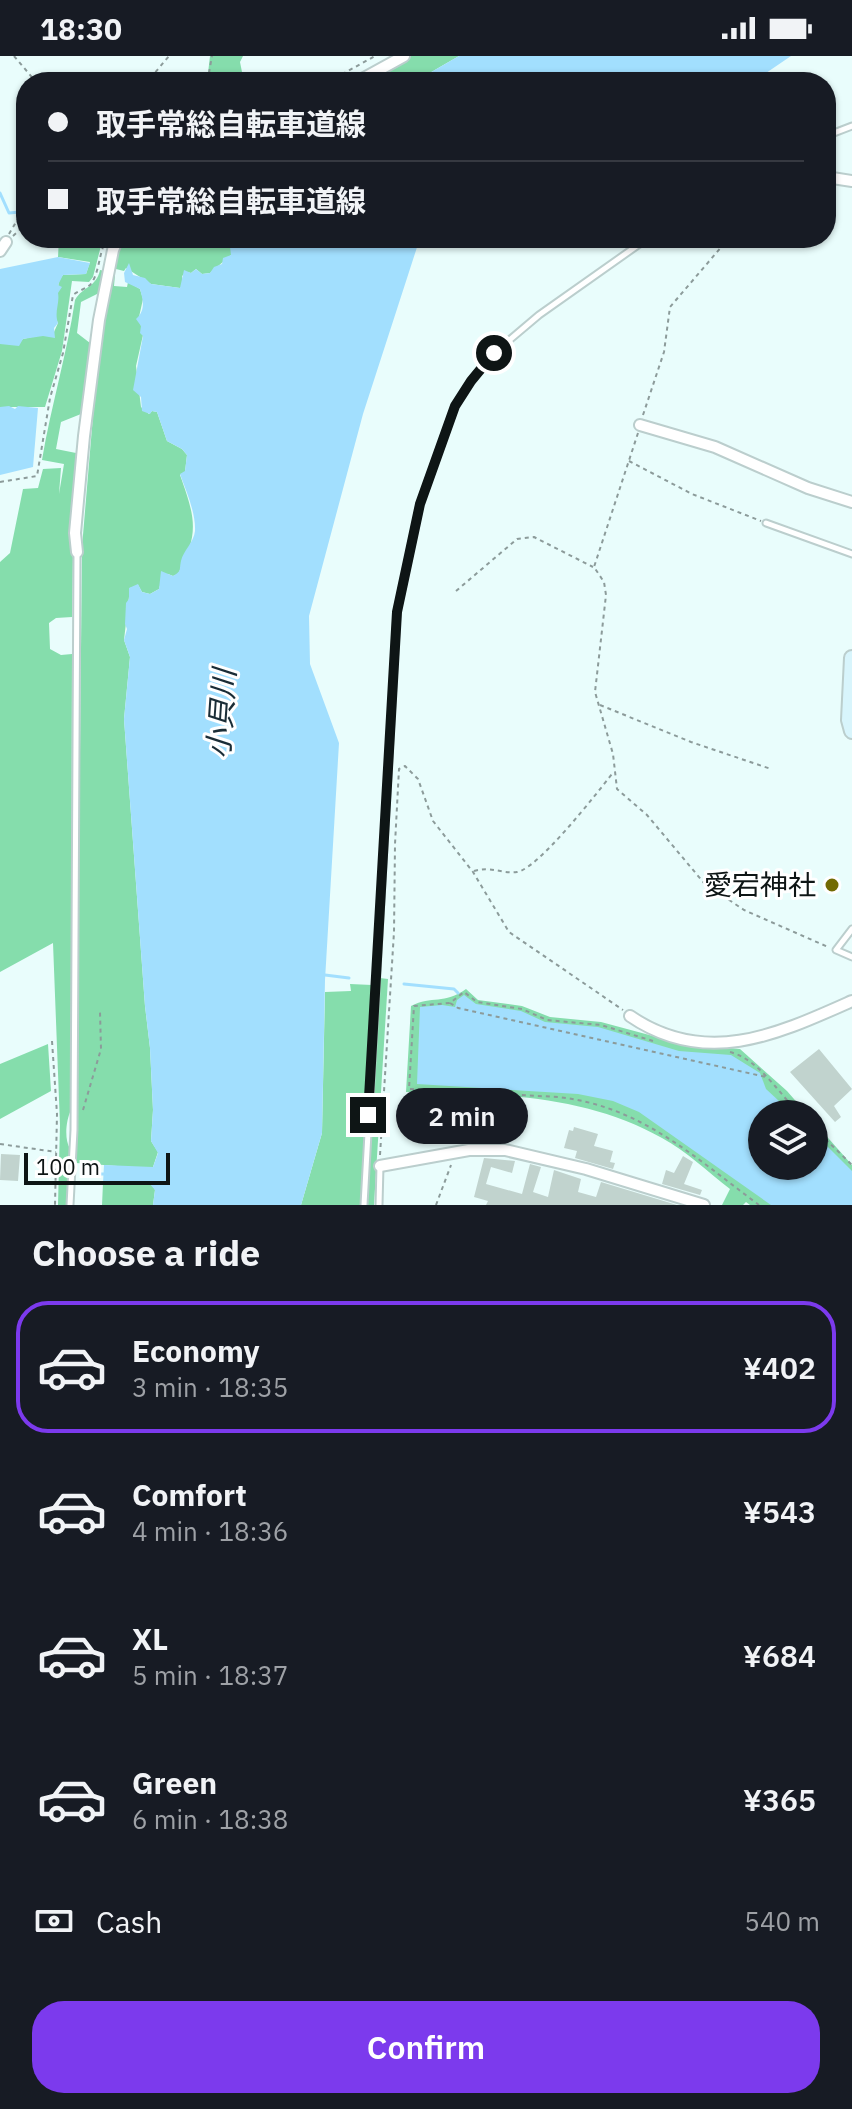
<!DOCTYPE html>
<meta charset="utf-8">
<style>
body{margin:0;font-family:"IBM Plex Sans","Noto Sans JP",sans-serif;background:#20242c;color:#f1f3f6;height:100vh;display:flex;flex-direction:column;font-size:30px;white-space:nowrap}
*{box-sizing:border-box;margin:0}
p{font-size:26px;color:#9ea1a6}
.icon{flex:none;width:44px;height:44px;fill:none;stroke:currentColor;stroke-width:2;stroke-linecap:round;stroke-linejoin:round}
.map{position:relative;height:1149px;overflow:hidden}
.side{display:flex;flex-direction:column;background:#171b24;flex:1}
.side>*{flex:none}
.top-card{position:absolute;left:16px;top:16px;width:820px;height:176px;border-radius:32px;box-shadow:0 2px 6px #0004;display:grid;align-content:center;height:176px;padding:0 32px;background:#171b24}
.buttons{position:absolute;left:748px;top:1044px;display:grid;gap:16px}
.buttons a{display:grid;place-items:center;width:80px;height:80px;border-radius:50%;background:#171b24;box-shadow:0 2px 6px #0004;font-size:40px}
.scale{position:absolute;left:24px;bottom:20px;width:146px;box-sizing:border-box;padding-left:8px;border:4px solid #0e1515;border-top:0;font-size:22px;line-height:28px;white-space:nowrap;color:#0e1515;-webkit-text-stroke:6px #fff;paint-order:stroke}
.end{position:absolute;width:36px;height:36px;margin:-18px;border:10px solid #0e1515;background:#fff;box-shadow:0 0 0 4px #fff}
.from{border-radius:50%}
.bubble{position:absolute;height:56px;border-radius:28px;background:#171b24;box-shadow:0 2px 6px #0004;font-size:26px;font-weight:600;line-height:56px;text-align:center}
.top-card b{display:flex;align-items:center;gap:28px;height:76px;font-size:30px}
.top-card b+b{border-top:2px solid #363941}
.top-card i{width:20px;height:20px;background:#f1f3f6}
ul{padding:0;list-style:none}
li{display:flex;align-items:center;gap:24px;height:132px;margin:0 16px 12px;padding:0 16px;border:4px solid transparent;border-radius:32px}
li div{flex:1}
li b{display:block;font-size:30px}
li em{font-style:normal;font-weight:600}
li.current{border-color:#7c3aed}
li>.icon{width:72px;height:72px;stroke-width:1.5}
h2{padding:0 32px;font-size:36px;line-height:96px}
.pay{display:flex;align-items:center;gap:20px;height:88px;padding:0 32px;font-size:30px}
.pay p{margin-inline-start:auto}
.primary-button{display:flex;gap:16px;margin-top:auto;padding:16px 32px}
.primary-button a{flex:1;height:92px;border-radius:32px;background:#7c3aed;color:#fff;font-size:32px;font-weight:600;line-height:92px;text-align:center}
.status{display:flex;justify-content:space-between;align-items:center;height:56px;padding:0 40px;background:#171b24;direction:ltr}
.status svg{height:22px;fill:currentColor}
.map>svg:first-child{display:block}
.green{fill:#85ddac}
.water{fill:#a2dffe}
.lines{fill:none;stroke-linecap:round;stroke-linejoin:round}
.stream{stroke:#a2dffe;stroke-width:3}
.building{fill:#c1d3ce}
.service-casing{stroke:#bbcecd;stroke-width:9}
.minor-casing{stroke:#bbcecd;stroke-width:14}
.secondary-casing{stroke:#bbcecd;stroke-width:18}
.path{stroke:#8c9b9a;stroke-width:2;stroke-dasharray:4 4;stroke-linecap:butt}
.service{stroke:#fff;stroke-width:5}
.minor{stroke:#fff;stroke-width:10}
.secondary{stroke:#d8f5fc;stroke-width:14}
.route{stroke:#0e1515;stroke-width:10}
.poi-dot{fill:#726a03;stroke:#fff;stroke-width:3}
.labels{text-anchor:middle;stroke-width:6;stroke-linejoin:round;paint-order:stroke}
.poi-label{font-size:28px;fill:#0e1515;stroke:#fff;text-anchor:end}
.water-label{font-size:30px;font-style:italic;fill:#1a2d37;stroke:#fff}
</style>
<div class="status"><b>18:30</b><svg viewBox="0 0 49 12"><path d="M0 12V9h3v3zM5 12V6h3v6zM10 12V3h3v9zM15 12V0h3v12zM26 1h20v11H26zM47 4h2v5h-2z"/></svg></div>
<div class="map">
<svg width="852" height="1149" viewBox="0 0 852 1149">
<rect width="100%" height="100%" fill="#e9fdfc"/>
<!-- green -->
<path class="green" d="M210,0H243L240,6L242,16L254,24V26H207Z
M409,0H459L414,26H362Z
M59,182H103L93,221L89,226L72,225L62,295L45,351H0V288H17L23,283L54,276L58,267L55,261L59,223L63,219L86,218L90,206L58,201Z
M122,182H252L246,187L240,186L231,191V199L210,217L202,218L196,213L191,217L187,216L182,220L183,229L180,232L151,228L126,212L124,215L112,212Z
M100,214L105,215L101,236L81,246L77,277L90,287L81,358L61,366L56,393L76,397L70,491L73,498L72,561L56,562L49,567L50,593L61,599L72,598L71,1054C66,1064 64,1083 70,1093L67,1149H58L60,1069L53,887L0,916V506L10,497L23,433L38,432L43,413L61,412L59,438L64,408L42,404C51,350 67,298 75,244C83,230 96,232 100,214Z
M111,218L115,219L114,230L127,231L128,226L140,233L143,243L139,261L143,279L136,310L141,351L149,358L152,355L157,356L167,385L182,393L187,399L185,416L180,419C195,461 200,477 178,518L173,520L168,518L162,522L159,533L150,538L142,536L138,529L130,532L124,584L130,601L124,663L145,950L150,992L153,1054L151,1085L158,1096L153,1111L145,1112L76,1107L82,491L93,360Z
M380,922L388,923L374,1149H367Z
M350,928L372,929L361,1149H301L322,1077L325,936L351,935Z
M466,933L478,944L522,950L550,961L601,966L679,987L740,993L787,1035L807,1058H762V1110H814V1066L852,1109V1149H750L746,1146L743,1149H722L730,1133C708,1116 686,1095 662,1082C585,1038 493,1037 406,1036L411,950C432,939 444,949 466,933Z
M48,988L51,1035L0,1063V1008Z
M127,1126L153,1129L155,1134L153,1149H102L103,1127Z"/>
<!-- water -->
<path class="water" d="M459,0H791L753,26H414Z
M252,182H420L363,358L309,560L310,608L339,687L325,924L322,1077L301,1149H153L155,1134L149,1127H103L104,1109L153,1111L158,1097L151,1085L153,1054L150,992L145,950L124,663L130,601L124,584L127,573L125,568L126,547L129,543V532L138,528L142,536L150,538L159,533L161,515L173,520C182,515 179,514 181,505C183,495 194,486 195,475C196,457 186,435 180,418L185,415L187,399L182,393L167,385L157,356L152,355L150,358L142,355L141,341L133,334L143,280L140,277L141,270L136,263C146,254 143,244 140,233L125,226L124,217L129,207L133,219L145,222L151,228L180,232L184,214L191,217L196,213L202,218L210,217L214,211L222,208L223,202L231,199L230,191L240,186L246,187Z
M58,201L90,207L86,218L63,219L58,229L62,231L58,237C60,247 54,256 58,267L54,272L55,282L43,280L23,283L19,290L0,288V213Z
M9,350L15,353L18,350L38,352L33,411L0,419V351Z
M464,939L476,948L521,955L545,966L598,971L679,995L731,999L760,1017L766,1033L793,1058H762V1110H814V1077L852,1115V1149H771L639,1056L613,1045L578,1038L417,1028L420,951L442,949L455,951L457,944Z"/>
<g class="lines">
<!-- stream -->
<path class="stream" d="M0,137L9,157L20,156
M325,919L349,922
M404,928L454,933L458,937
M87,1118H107"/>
</g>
<!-- building -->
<path class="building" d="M819,993L852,1033L834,1050L841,1061L835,1066L790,1016Z
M574,1071L598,1078L594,1090L613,1095L610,1106L615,1107L613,1113L575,1102L577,1095L564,1092L569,1074L573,1075Z
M1,1098L20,1099L18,1125L0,1124Z
M683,1100L693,1106L684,1128L702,1134L700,1139L662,1128L666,1114L674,1117Z
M484,1102L515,1105L512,1117L491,1111L486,1128L522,1138L530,1108L541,1111L533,1136L548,1141L554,1114L581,1123L578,1136L596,1141L601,1126L677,1149H486L488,1145L474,1141Z"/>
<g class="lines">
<defs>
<path id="service" d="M826,80L852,70
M766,467L852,498
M852,873L836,894L852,901
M70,1149L74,1074L77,497
M364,1149L397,556L420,448L455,350L471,325L494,297L539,259L648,182
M379,1149L380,1110"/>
<path id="minor" d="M357,26L404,0
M826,121L852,125
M0,195L6,186
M640,369L715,391L808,432L852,446
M77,496L75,477L84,380L99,264L113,194L118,182
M630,960C706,1012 778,978 852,945
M380,1110L469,1094H505L586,1113L704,1149"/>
<path id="secondary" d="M852,602L849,664L852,675"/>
</defs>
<!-- service casing -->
<use href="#service" class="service-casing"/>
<!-- minor casing -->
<use href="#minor" class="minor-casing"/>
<!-- secondary casing -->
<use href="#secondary" class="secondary-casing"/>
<!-- path -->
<path class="path" d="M14,0L36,26
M209,17L212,0
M143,26L153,19L169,0
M328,26L375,0
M9,178L19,161L26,156
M13,180L26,168
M643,359L664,296L670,251L729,182
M638,377L594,511L604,526L606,539L595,636L613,698L617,733L647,759L704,827L744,854L828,891
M629,405L692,438L761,465
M0,426L37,420L50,342L63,297L73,239C78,235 85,233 90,229C98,220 99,202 103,191
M456,535L517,483L534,481L593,511
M600,649L691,686L771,713
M474,815C492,810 502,818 517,816C538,813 597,737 612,718
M450,947L458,952L766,1021
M52,985L57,1058L55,1149
M653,985L601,969L547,964L522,953L477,946L464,936L450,947L414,950L409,1033L558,1041C641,1050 694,1101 759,1149
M730,996C760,1004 778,1037 800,1058
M83,1054L101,993L100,956
M814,1072L852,1109
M0,1088L56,1096
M380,1099L394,876L395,788L399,713L405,710L418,723L433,765L473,816L509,876L623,954
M436,1149L451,1109"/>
<!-- service -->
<use href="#service" class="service"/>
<!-- minor -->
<use href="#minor" class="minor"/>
<!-- secondary -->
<use href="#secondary" class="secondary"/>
</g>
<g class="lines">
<!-- route -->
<path class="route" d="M368,1059L397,556L420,448L455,350L471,325L494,297"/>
</g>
<!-- markers -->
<circle class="poi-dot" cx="832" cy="829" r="8"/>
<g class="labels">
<!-- poi labels -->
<g class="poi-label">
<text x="816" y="839">愛宕神社</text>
</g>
<!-- water labels -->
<g class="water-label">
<text transform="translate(222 658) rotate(-86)" y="10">小貝川</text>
</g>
</g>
</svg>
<div class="buttons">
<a><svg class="icon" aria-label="layers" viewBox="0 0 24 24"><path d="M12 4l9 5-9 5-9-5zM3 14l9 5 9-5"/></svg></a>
</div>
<div class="scale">100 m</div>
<i class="end from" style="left:494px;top:297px"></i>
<i class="end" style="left:368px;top:1059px"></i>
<div class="bubble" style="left:396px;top:1032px;width:132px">2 min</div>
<div class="top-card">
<b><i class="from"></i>取手常総自転車道線</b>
<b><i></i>取手常総自転車道線</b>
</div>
</div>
<section class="side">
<h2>Choose a ride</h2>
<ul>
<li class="current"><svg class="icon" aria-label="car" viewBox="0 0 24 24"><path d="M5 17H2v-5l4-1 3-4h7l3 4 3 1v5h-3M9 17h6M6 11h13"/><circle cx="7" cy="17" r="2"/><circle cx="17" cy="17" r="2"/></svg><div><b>Economy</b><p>3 min · 18:35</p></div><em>¥402</em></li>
<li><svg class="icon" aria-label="car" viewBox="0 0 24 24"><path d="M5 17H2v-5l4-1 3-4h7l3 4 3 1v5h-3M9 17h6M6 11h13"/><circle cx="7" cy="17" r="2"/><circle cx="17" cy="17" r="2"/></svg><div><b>Comfort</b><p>4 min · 18:36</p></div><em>¥543</em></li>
<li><svg class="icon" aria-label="car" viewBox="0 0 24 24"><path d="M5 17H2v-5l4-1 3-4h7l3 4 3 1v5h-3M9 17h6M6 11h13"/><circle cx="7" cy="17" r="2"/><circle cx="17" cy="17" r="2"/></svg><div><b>XL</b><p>5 min · 18:37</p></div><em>¥684</em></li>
<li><svg class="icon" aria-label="car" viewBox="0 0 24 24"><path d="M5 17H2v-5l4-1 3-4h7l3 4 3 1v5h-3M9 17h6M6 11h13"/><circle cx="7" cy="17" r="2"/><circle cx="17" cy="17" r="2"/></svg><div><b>Green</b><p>6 min · 18:38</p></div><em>¥365</em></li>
</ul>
<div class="pay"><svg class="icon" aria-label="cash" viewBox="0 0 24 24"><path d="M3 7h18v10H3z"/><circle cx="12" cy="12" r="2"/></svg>Cash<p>540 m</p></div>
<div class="primary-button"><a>Confirm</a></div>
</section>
